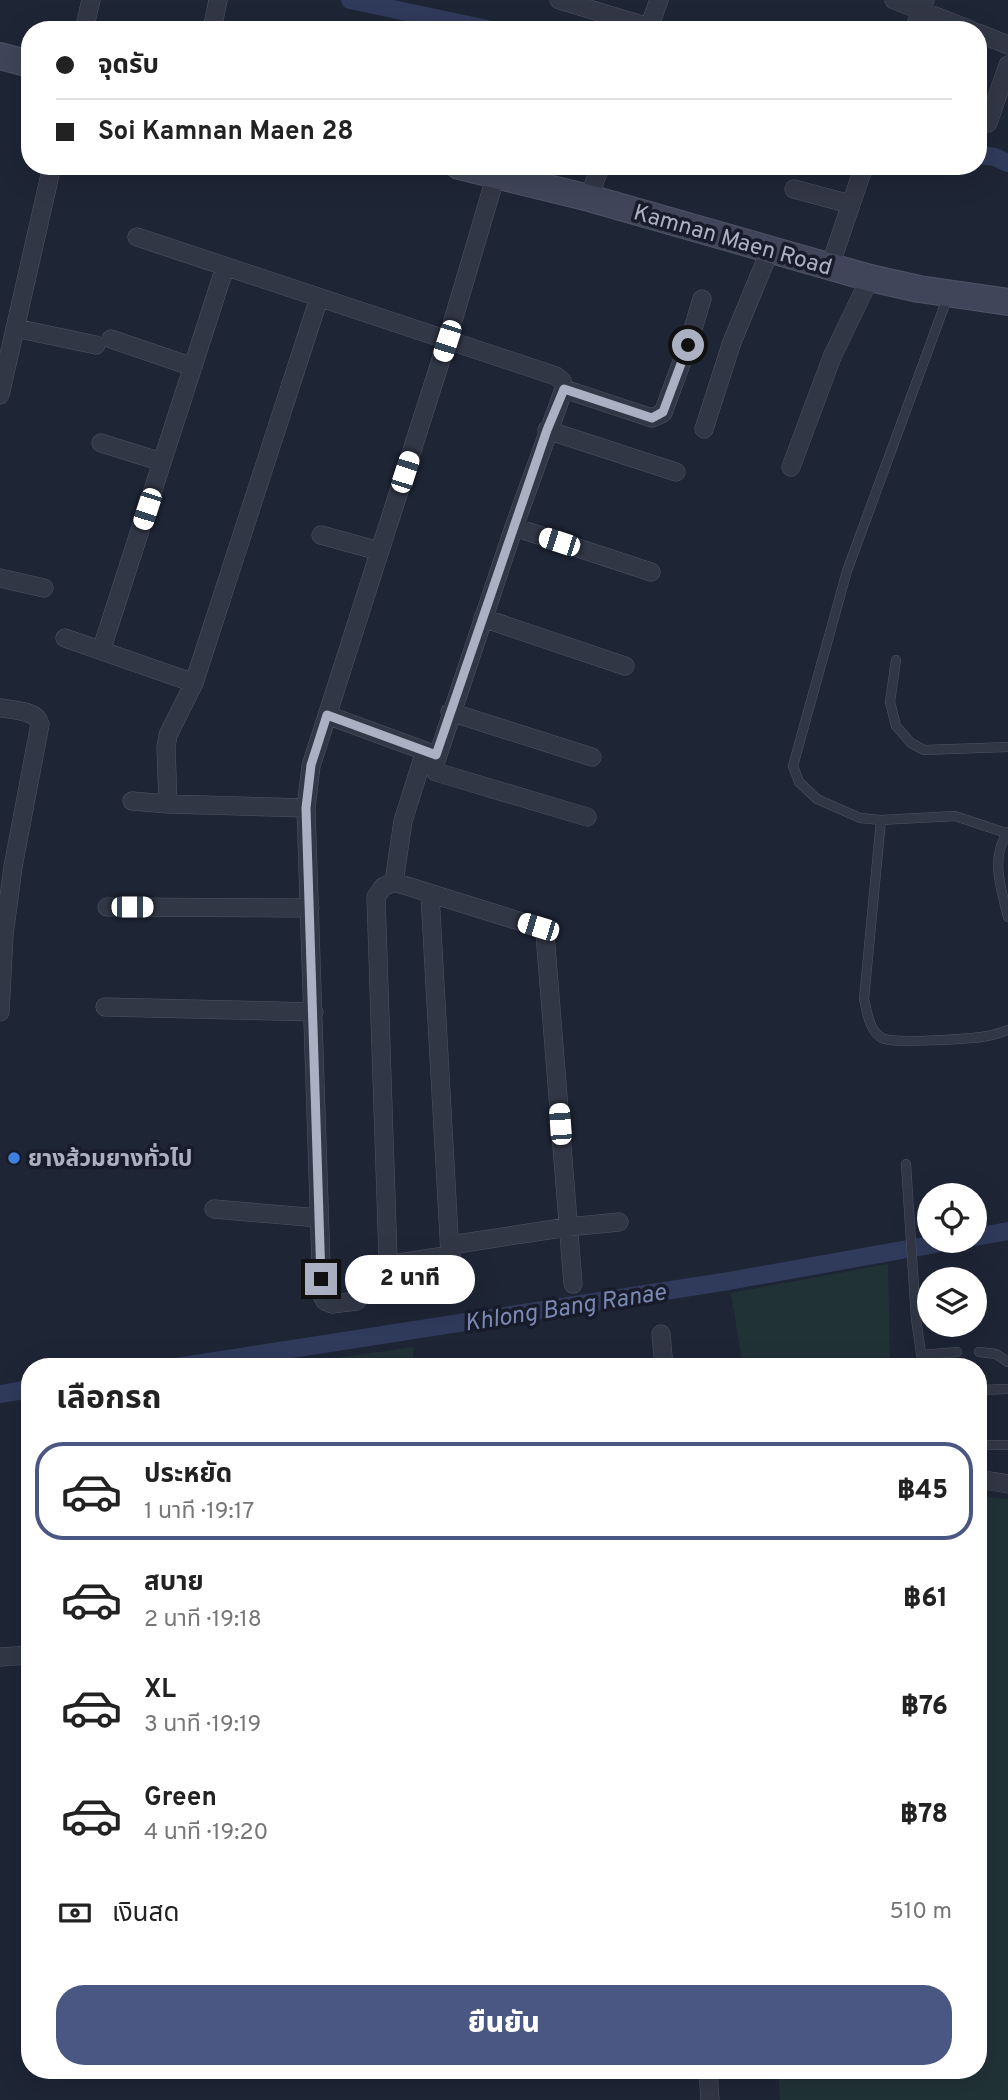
<!DOCTYPE html>
<html lang="th">
<meta charset="utf-8">
<style>
body{margin:0;font-family:Overpass,"Noto Sans Thai",sans-serif;background:#f6f6f6;color:#222;height:100vh;display:flex;flex-direction:column;font-size:26px;white-space:nowrap}
*{box-sizing:border-box;margin:0}
p{font-size:23px;color:#767676}
.icon{flex:none;width:38px;height:38px;fill:none;stroke:currentColor;stroke-width:2;stroke-linecap:round;stroke-linejoin:round}
.map{position:relative;flex:1;overflow:hidden}
.details{position:absolute;left:21px;top:1358px;width:966px;height:721px;display:flex;flex-direction:column;background:#fff;border-radius:28px;box-shadow:0 7px 28px #0002}
.details>*{flex:none}
.banner{position:absolute;left:21px;top:21px;width:966px;height:154px;border-radius:28px;box-shadow:0 7px 28px #0002;display:grid;align-content:center;height:154px;padding:0 35px;background:#fff}
.controls{position:absolute;left:917px;top:1183px;display:grid;gap:14px}
.controls a{display:grid;place-items:center;width:70px;height:70px;border-radius:50%;background:#fff;box-shadow:0 7px 28px #0002;font-size:35px}
.end{position:absolute;width:32px;height:32px;margin:-16px;border:9px solid #abb1c3;background:#111;box-shadow:0 0 0 4px #111}
.from{border-radius:50%}
.bubble{position:absolute;height:49px;border-radius:24px;background:#fff;box-shadow:0 7px 28px #0002;font-size:23px;font-weight:800;line-height:49px;text-align:center}
.car{position:absolute;width:21px;height:42px;margin:-21px -10px;border-radius:9px;box-shadow:0 0 5px 2px #0007;background:linear-gradient(#fff 24%,#345 0 40%,#fff 0 76%,#345 0 86%,#fff 0)}
.banner b{display:flex;align-items:center;gap:24px;height:66px;font-size:26px}
.banner b+b{border-top:2px solid #e0e0e0}
.banner i{width:18px;height:18px;background:#222}
ul{padding:0;list-style:none}
li{display:flex;align-items:center;gap:21px;height:98px;margin:0 14px 10px;padding:0 21px;border:4px solid transparent;border-radius:28px}
li div{flex:1}
li b{display:block;font-size:26px}
li em{font-style:normal;font-weight:800}
li.active{border-color:#4a5783}
li>.icon{width:63px;height:63px;stroke-width:1.5}
h2{padding:0 35px;font-size:32px;line-height:84px}
.pay{display:flex;align-items:center;gap:18px;height:77px;padding:0 35px;font-size:26px}
.pay p{margin-inline-start:auto}
.cta{display:flex;gap:14px;margin-top:auto;padding:14px 35px}
.cta a{flex:1;height:80px;border-radius:28px;background:#4a5783;color:#fff;font-size:28px;font-weight:800;line-height:80px;text-align:center}
.map>svg:first-child{display:block}
.green{fill:#213237}
.lines{fill:none;stroke-linecap:round;stroke-linejoin:round}
.canal{stroke:#303a5b;stroke-width:18}
.lane-casing{stroke:#4f5464;stroke-width:10}
.street-casing{stroke:#4f5464;stroke-width:19}
.secondary-casing{stroke:#4f5464;stroke-width:28}
.lane{stroke:#323746;stroke-width:9}
.street{stroke:#323746;stroke-width:18}
.secondary{stroke:#404559;stroke-width:26}
.route{stroke:#abb1c3;stroke-width:9}
.shop-dot{fill:#3f7fe0;stroke:#181c2a;stroke-width:2.5}
.labels{text-anchor:middle;stroke-width:7;stroke-linejoin:round;paint-order:stroke}
.street-label{font-size:23px;fill:#abb1c3;stroke:#181c2a}
.poi-label{font-size:23px;font-weight:bold;fill:#abb1c3;stroke:#181c2a;text-anchor:start}
.water-label{font-size:24px;font-style:italic;fill:#7a89b2;stroke:#181c2a}
</style>
<div class="map">
<svg width="1008" height="2100" viewBox="0 0 1008 2100">
<rect width="100%" height="100%" fill="#1e2535"/>
<!-- green -->
<path class="green" d="M888,1264L890,1367H743L731,1293Z
M413,1347V1367H275Z
M978,1496L1008,1499V2100H780L778,2070H978Z"/>
<g class="lines">
<!-- canal -->
<path class="canal" d="M350,0L492,30
M978,155L995,157L1008,163
M975,1237L1008,1231
M176,1367L729,1281L952,1241
M0,1394L30,1389"/>
<defs>
<path id="lane" d="M948,296L847,571L793,766L799,782L817,799L860,818L881,820L955,816L1006,833
M896,660L890,702L896,726L911,743L924,750L1008,747
M881,820L864,999C867,1011 869,1031 882,1038C893,1044 971,1039 987,1036C994,1035 1002,1032 1008,1030
M1008,832C990,857 1001,889 1008,917
M906,1164L916,1319L923,1367
M979,1352L996,1354L1008,1362
M922,1355L957,1352
M978,1390L1008,1389
M978,1445H1008"/>
<path id="street" d="M559,0L649,27
M894,0L971,30
M84,30L91,0
M212,30L218,0
M648,30L659,0
M914,30L925,0
M978,33L1008,45
M988,123L1008,65
M794,189L850,204
M589,198L600,166
M137,237L556,376L562,381L564,389L514,527L434,767L436,772L587,817
M830,266L864,166
M15,328L96,345
M111,339L193,367
M564,389L652,418L663,413L688,345L702,299
M0,395L52,166
M704,429L732,342L770,250
M547,430L676,472
M101,443L162,462
M791,467L832,357L870,278
M514,527L651,572
M321,535L379,551
M0,578L44,588
M483,618L625,666
M65,638L194,683
M101,651L225,267
M0,708C13,710 36,710 40,724L13,867L4,935L0,1012
M450,712L592,757
M327,715L436,755
M425,751L403,821L394,882L538,927L545,934L573,1284
M132,801L168,804L306,808
M168,804L166,747L168,735L194,683L319,298
M394,882L383,887L376,897L388,1257L392,1262L399,1263L451,1255
M430,895L452,1290
M107,907L310,908
M105,1007L314,1012
M214,1209L319,1218
M450,1245L568,1227L619,1222
M357,1301L332,1304L325,1301L322,1295L306,808L311,766L447,341L496,175
M661,1334L664,1367
M978,1479L1008,1484
M0,1657L30,1655
M708,2070L710,2100"/>
<path id="secondary" d="M0,56L30,64
M459,166L589,198L870,278L919,289L1008,302"/>
</defs>
<!-- lane casing -->
<use href="#lane" class="lane-casing"/>
<!-- street casing -->
<use href="#street" class="street-casing"/>
<!-- secondary casing -->
<use href="#secondary" class="secondary-casing"/>
<!-- lane -->
<use href="#lane" class="lane"/>
<!-- street -->
<use href="#street" class="street"/>
<!-- secondary -->
<use href="#secondary" class="secondary"/>
</g>
<g class="lines">
<!-- route -->
<path class="route" d="M321,1279L306,808L311,765L327,715L436,755L547,430L564,389L652,418L663,412L688,345"/>
</g>
<!-- markers -->
<circle class="shop-dot" cx="14" cy="1158" r="7"/>
<g class="labels">
<!-- street labels -->
<g class="street-label">
<text transform="translate(733 239) rotate(16)" y="8">Kamnan Maen Road</text>
</g>
<!-- poi labels -->
<g class="poi-label">
<text x="28" y="1166">ยางส้วมยางทั่วไป</text>
</g>
<!-- water labels -->
<g class="water-label">
<text transform="translate(565 1307) rotate(-9)" y="8">Khlong Bang Ranae</text>
</g>
</g>
</svg>
<div class="controls">
<a><svg class="icon" aria-label="locate" viewBox="0 0 24 24"><circle cx="12" cy="12" r="6"/><path d="M12 2v4M12 18v4M2 12h4M18 12h4"/></svg></a>
<a><svg class="icon" aria-label="layers" viewBox="0 0 24 24"><path d="M12 4l9 5-9 5-9-5zM3 14l9 5 9-5"/></svg></a>
</div>
<i class="end from" style="left:688px;top:345px"></i>
<i class="end" style="left:321px;top:1279px"></i>
<div class="bubble" style="left:345px;top:1255px;width:130px">2 นาที</div>
<i class="car" style="left:447px;top:341px;rotate:198deg"></i>
<i class="car" style="left:405px;top:472px;rotate:18deg"></i>
<i class="car" style="left:147px;top:509px;rotate:198deg"></i>
<i class="car" style="left:559px;top:542px;rotate:288deg"></i>
<i class="car" style="left:132px;top:907px;rotate:90deg"></i>
<i class="car" style="left:538px;top:927px;rotate:287deg"></i>
<i class="car" style="left:560px;top:1124px;rotate:356deg"></i>
<div class="banner">
<b><i class="from"></i>จุดรับ</b>
<b><i></i>Soi Kamnan Maen 28</b>
</div>
<section class="details">
<h2>เลือกรถ</h2>
<ul>
<li class="active"><svg class="icon" aria-label="car" viewBox="0 0 24 24"><path d="M5 17H2v-5l4-1 3-4h7l3 4 3 1v5h-3M9 17h6M6 11h13"/><circle cx="7" cy="17" r="2"/><circle cx="17" cy="17" r="2"/></svg><div><b>ประหยัด</b><p>1 นาที · 19:17</p></div><em>฿45</em></li>
<li><svg class="icon" aria-label="car" viewBox="0 0 24 24"><path d="M5 17H2v-5l4-1 3-4h7l3 4 3 1v5h-3M9 17h6M6 11h13"/><circle cx="7" cy="17" r="2"/><circle cx="17" cy="17" r="2"/></svg><div><b>สบาย</b><p>2 นาที · 19:18</p></div><em>฿61</em></li>
<li><svg class="icon" aria-label="car" viewBox="0 0 24 24"><path d="M5 17H2v-5l4-1 3-4h7l3 4 3 1v5h-3M9 17h6M6 11h13"/><circle cx="7" cy="17" r="2"/><circle cx="17" cy="17" r="2"/></svg><div><b>XL</b><p>3 นาที · 19:19</p></div><em>฿76</em></li>
<li><svg class="icon" aria-label="car" viewBox="0 0 24 24"><path d="M5 17H2v-5l4-1 3-4h7l3 4 3 1v5h-3M9 17h6M6 11h13"/><circle cx="7" cy="17" r="2"/><circle cx="17" cy="17" r="2"/></svg><div><b>Green</b><p>4 นาที · 19:20</p></div><em>฿78</em></li>
</ul>
<div class="pay"><svg class="icon" aria-label="cash" viewBox="0 0 24 24"><path d="M3 7h18v10H3z"/><circle cx="12" cy="12" r="2"/></svg>เงินสด<p>510 m</p></div>
<div class="cta"><a>ยืนยัน</a></div>
</section>
</div>
